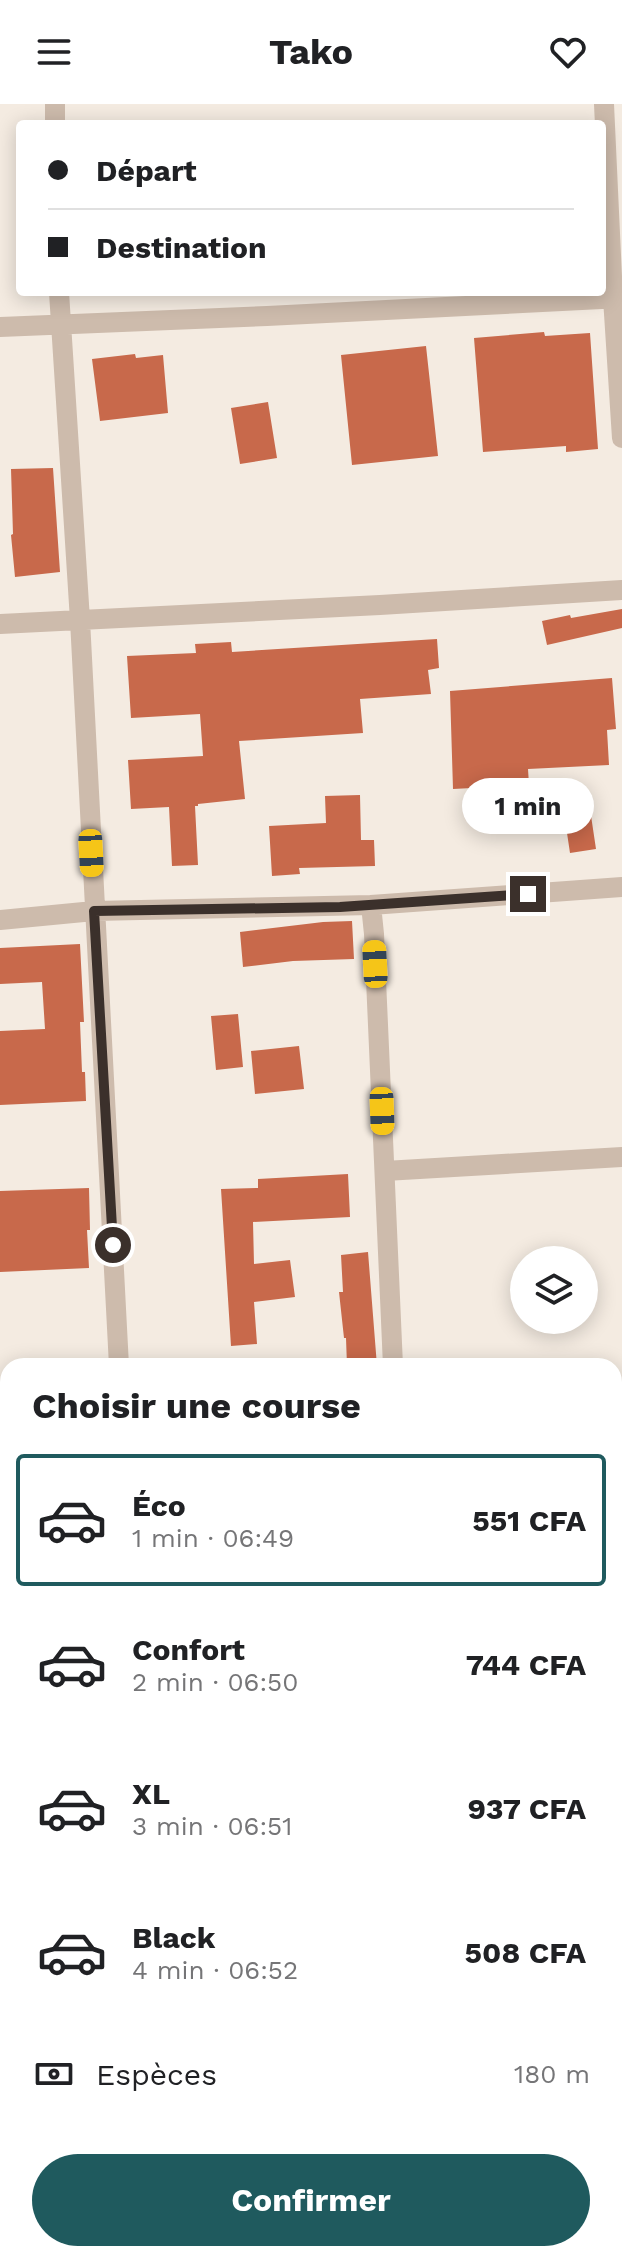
<!DOCTYPE html>
<html lang="fr">
<meta charset="utf-8">
<style>
body{margin:0;font-family:"Work Sans",sans-serif;background:#f6f6f6;color:#202124;height:100vh;display:flex;flex-direction:column;font-size:30px;white-space:nowrap}
*{box-sizing:border-box;margin:0}
p{font-size:26px;color:#757577}
.icon{flex:none;width:44px;height:44px;fill:none;stroke:currentColor;stroke-width:2;stroke-linecap:round;stroke-linejoin:round}
.map{position:relative;flex:1;overflow:hidden}
.drawer{position:absolute;left:0px;top:1254px;width:622px;height:904px;display:flex;flex-direction:column;background:#fff;border-radius:24px 24px 0 0;box-shadow:0 4px 20px #0003}
.drawer>*{flex:none}
.guide{position:absolute;left:16px;top:16px;width:590px;height:176px;border-radius:8px;box-shadow:0 4px 20px #0003;display:grid;align-content:center;height:176px;padding:0 32px;background:#fff}
.tools{position:absolute;left:510px;top:1142px;display:grid;gap:16px}
.tools a{display:grid;place-items:center;width:88px;height:88px;border-radius:50%;background:#fff;box-shadow:0 4px 20px #0003;font-size:40px}
.end{position:absolute;width:36px;height:36px;margin:-18px;border:10px solid #3b302b;background:#fff;box-shadow:0 0 0 4px #fff}
.from{border-radius:50%}
.bubble{position:absolute;height:56px;border-radius:28px;background:#fff;box-shadow:0 4px 20px #0003;font-size:26px;font-weight:700;line-height:56px;text-align:center}
.car{position:absolute;width:24px;height:48px;margin:-24px -12px;border-radius:10px;box-shadow:0 0 6px 2px #0007;background:linear-gradient(#f5c518 24%,#345 0 40%,#f5c518 0 76%,#345 0 86%,#f5c518 0)}
.guide b{display:flex;align-items:center;gap:28px;height:76px;font-size:30px}
.guide b+b{border-top:2px solid #e0e0e0}
.guide i{width:20px;height:20px;background:#202124}
ul{padding:0;list-style:none}
li{display:flex;align-items:center;gap:24px;height:132px;margin:0 16px 12px;padding:0 16px;border:4px solid transparent;border-radius:8px}
li div{flex:1}
li b{display:block;font-size:30px}
li em{font-style:normal;font-weight:700}
li.current{border-color:#1f5a5e}
li>.icon{width:72px;height:72px;stroke-width:1.5}
h2{padding:0 32px;font-size:36px;line-height:96px}
.pay{display:flex;align-items:center;gap:20px;height:88px;padding:0 32px;font-size:30px}
.pay p{margin-inline-start:auto}
.button{display:flex;gap:16px;margin-top:auto;padding:16px 32px}
.button a{flex:1;height:92px;border-radius:48px;background:#1f5a5e;color:#fff;font-size:32px;font-weight:700;line-height:92px;text-align:center}
header{display:flex;justify-content:space-between;align-items:center;height:104px;padding:0 32px;background:#fff;font-size:36px;font-weight:700}
.map>svg:first-child{display:block}
.building{fill:#c8694b}
.lines{fill:none;stroke-linecap:round;stroke-linejoin:round}
.street{stroke:#cdbbac;stroke-width:20}
.route{stroke:#3b302b;stroke-width:10}
</style>
<header><svg class="icon" aria-label="menu" viewBox="0 0 24 24"><path d="M4 6h16M4 12h16M4 18h16"/></svg>Tako<svg class="icon" aria-label="heart" viewBox="0 0 24 24"><path d="M12 20l-8-8c-3-5 5-10 8-4 3-6 11-1 8 4z"/></svg></header>
<div class="map">
<svg width="622" height="2158" viewBox="0 0 622 2158">
<rect width="100%" height="100%" fill="#f4ebe1"/>
<!-- building -->
<path class="building" d="M544,228L545,232L590,229L598,345L566,348V342L483,348L474,234Z
M426,242L438,352L352,361L341,251Z
M135,250L136,254L163,251L168,309L100,317L92,255Z
M268,298L277,354L240,360L231,304Z
M53,364L60,468L15,473L11,431L13,430L11,365Z
M622,505V524L547,541L542,517L570,511L571,514Z
M437,535L439,564L428,566L431,590L360,595L363,629L239,637L245,695L198,700V702H195L198,761L172,762L169,703L131,705L128,656L203,652L200,610L131,614L127,552L196,549L195,540L231,538L232,548Z
M612,574L616,625L607,626L609,661L528,665L529,681L453,685L450,587Z
M360,691L361,736H374L375,762L299,764L300,770L272,772L269,722L326,719L325,692Z
M590,705L596,745L570,749L564,709Z
M352,817L354,855L293,857L243,863L240,828L323,818Z
M80,840L84,918H80L82,968H85L86,997L0,1001V927L45,925L42,878L0,880V844Z
M238,910L243,963L216,966L211,912Z
M299,942L304,985L255,990L251,947Z
M348,1070L350,1113L253,1118L254,1160L290,1156L295,1193L254,1198L257,1240L231,1242L221,1085L258,1084V1075Z
M89,1084L90,1126H87L89,1164L0,1168V1087Z
M368,1148L377,1262H347L346,1234H344L339,1188H343L341,1151Z"/>
<g class="lines">
<!-- street -->
<path class="street" d="M55,0V20
M604,0L613,194L622,334
M59,188L80,516L119,1262
M0,223L267,212L622,194
M0,520L380,501L622,486
M371,801L622,783
M0,816L94,807L371,801L374,830L393,1262
M385,1067L622,1053
M614,1334H622
M0,1376L8,1375
M0,1658L8,1657
M614,1899L622,1898
M0,1934H8
M193,2150V2158"/>
</g>
<g class="lines">
<!-- route -->
<path class="route" d="M113,1141L94,807L340,803L528,790"/>
</g>
</svg>
<div class="tools">
<a><svg class="icon" aria-label="layers" viewBox="0 0 24 24"><path d="M12 4l9 5-9 5-9-5zM3 14l9 5 9-5"/></svg></a>
</div>
<i class="end from" style="left:113px;top:1141px"></i>
<i class="end" style="left:528px;top:790px"></i>
<div class="bubble" style="left:462px;top:674px;width:132px">1 min</div>
<i class="car" style="left:91px;top:749px;rotate:177deg"></i>
<i class="car" style="left:375px;top:860px;rotate:357deg"></i>
<i class="car" style="left:382px;top:1007px;rotate:178deg"></i>
<div class="guide">
<b><i class="from"></i>Départ</b>
<b><i></i>Destination</b>
</div>
<section class="drawer">
<h2>Choisir une course</h2>
<ul>
<li class="current"><svg class="icon" aria-label="car" viewBox="0 0 24 24"><path d="M5 17H2v-5l4-1 3-4h7l3 4 3 1v5h-3M9 17h6M6 11h13"/><circle cx="7" cy="17" r="2"/><circle cx="17" cy="17" r="2"/></svg><div><b>Éco</b><p>1 min · 06:49</p></div><em>551 CFA</em></li>
<li><svg class="icon" aria-label="car" viewBox="0 0 24 24"><path d="M5 17H2v-5l4-1 3-4h7l3 4 3 1v5h-3M9 17h6M6 11h13"/><circle cx="7" cy="17" r="2"/><circle cx="17" cy="17" r="2"/></svg><div><b>Confort</b><p>2 min · 06:50</p></div><em>744 CFA</em></li>
<li><svg class="icon" aria-label="car" viewBox="0 0 24 24"><path d="M5 17H2v-5l4-1 3-4h7l3 4 3 1v5h-3M9 17h6M6 11h13"/><circle cx="7" cy="17" r="2"/><circle cx="17" cy="17" r="2"/></svg><div><b>XL</b><p>3 min · 06:51</p></div><em>937 CFA</em></li>
<li><svg class="icon" aria-label="car" viewBox="0 0 24 24"><path d="M5 17H2v-5l4-1 3-4h7l3 4 3 1v5h-3M9 17h6M6 11h13"/><circle cx="7" cy="17" r="2"/><circle cx="17" cy="17" r="2"/></svg><div><b>Black</b><p>4 min · 06:52</p></div><em>508 CFA</em></li>
</ul>
<div class="pay"><svg class="icon" aria-label="cash" viewBox="0 0 24 24"><path d="M3 7h18v10H3z"/><circle cx="12" cy="12" r="2"/></svg>Espèces<p>180 m</p></div>
<div class="button"><a>Confirmer</a></div>
</section>
</div>
